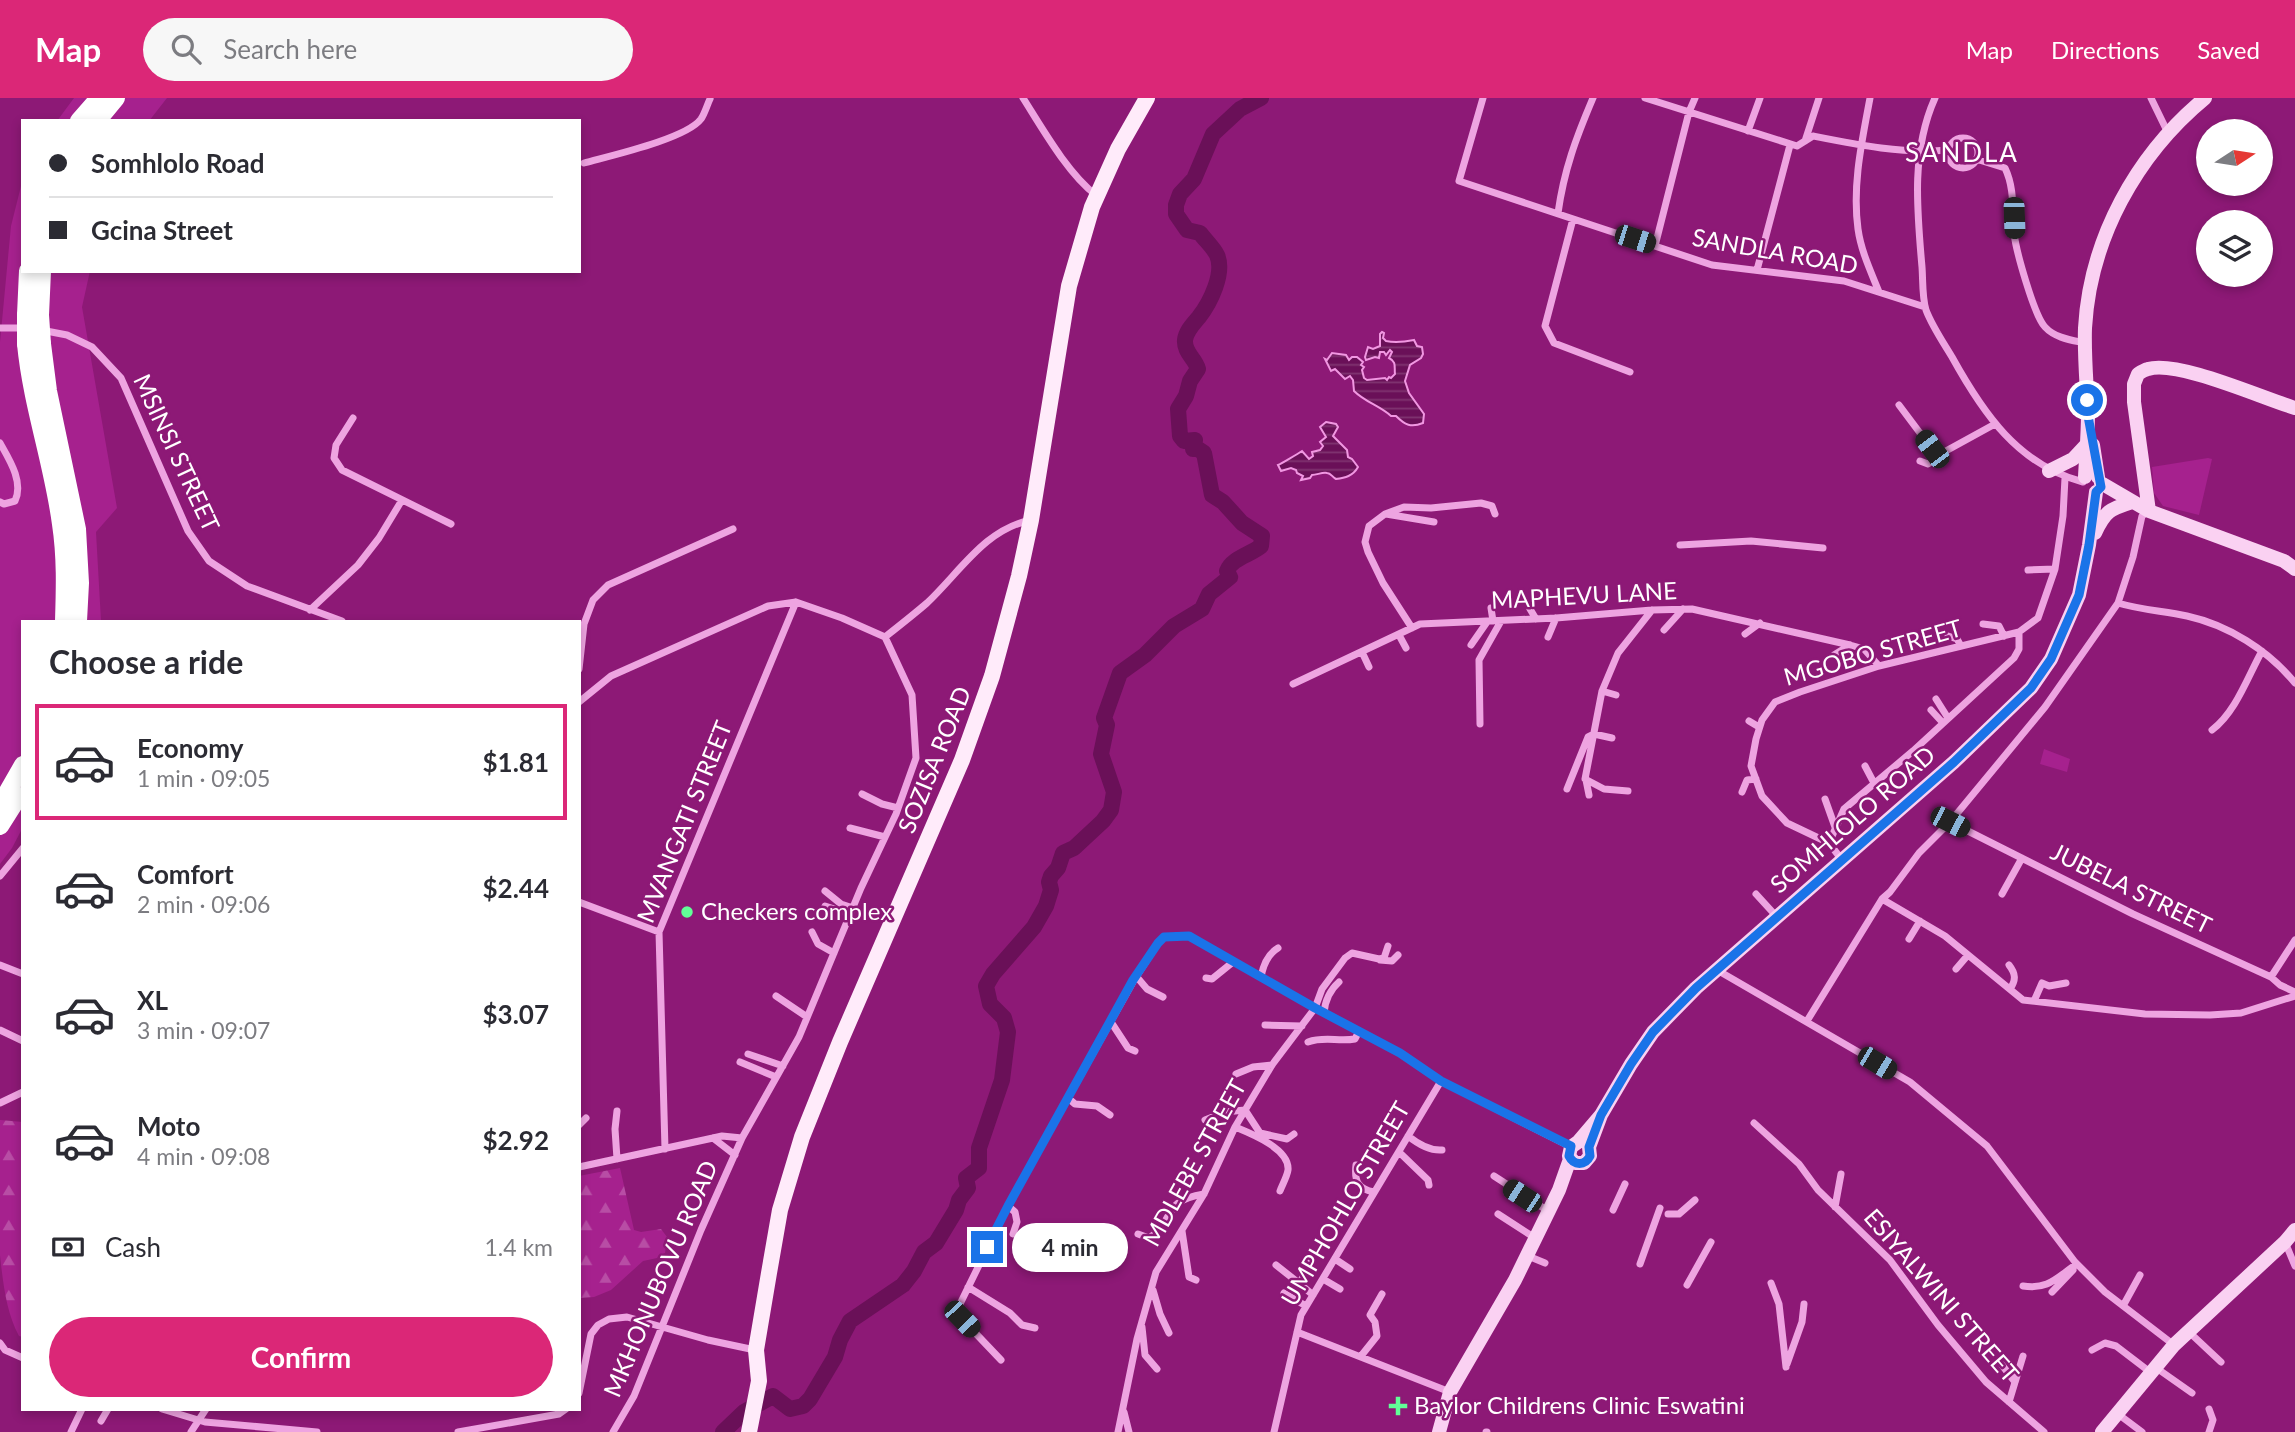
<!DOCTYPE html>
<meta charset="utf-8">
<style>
body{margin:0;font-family:Lato,sans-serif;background:#f7f7f7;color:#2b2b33;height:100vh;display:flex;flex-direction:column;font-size:26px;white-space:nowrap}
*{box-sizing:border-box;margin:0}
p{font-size:23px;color:#7c7c81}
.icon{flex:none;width:38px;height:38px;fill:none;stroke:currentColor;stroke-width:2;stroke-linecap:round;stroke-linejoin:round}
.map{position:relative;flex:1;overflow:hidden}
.panel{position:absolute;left:21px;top:522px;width:560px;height:791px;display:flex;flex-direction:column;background:#fff;border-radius:0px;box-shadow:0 4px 10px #0003}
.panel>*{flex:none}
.hud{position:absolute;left:21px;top:21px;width:560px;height:154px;border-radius:0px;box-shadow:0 4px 10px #0003;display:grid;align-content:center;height:154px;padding:0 28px;background:#fff}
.needle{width:46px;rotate:78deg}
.buttons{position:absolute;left:2196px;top:21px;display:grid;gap:14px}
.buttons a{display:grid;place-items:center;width:77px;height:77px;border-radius:50%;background:#fff;box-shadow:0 4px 10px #0003;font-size:35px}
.end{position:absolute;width:32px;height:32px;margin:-16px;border:9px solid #1a73e8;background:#fff;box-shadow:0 0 0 4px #fff}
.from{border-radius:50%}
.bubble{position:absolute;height:49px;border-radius:24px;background:#fff;box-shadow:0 4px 10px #0003;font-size:23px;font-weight:700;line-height:49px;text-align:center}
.car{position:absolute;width:21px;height:42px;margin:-21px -10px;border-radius:9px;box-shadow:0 0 5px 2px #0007;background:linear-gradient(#222 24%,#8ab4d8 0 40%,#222 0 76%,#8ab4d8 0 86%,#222 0)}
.hud b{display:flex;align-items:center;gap:24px;height:66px;font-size:26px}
.hud b+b{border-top:2px solid #e1e1e2}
.hud i{width:18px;height:18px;background:#2b2b33}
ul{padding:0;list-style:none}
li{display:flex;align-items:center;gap:21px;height:116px;margin:0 14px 10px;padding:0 14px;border:4px solid transparent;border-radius:0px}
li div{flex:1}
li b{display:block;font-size:26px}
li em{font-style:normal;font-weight:700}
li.active{border-color:#db2777}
li>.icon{width:63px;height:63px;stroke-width:1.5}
h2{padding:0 28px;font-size:32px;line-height:84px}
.pay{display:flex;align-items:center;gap:18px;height:77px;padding:0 28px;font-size:26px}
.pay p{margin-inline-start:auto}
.action{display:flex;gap:14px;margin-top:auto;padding:14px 28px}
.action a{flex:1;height:80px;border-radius:42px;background:#db2777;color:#fff;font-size:28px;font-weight:700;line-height:80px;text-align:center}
header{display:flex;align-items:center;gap:42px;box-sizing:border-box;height:98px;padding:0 35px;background:#db2777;color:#fff}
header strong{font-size:33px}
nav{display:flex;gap:38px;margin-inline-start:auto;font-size:24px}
.search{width:490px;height:63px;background:#f7f7f7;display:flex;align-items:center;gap:18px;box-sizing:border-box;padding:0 24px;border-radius:38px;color:#7c7c81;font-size:26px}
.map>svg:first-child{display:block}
.green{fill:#a6218e}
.forest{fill:url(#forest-firs)}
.water{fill:url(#water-rules);stroke:#f197e2;stroke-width:2}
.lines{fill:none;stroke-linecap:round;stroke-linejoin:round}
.river{stroke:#6a1058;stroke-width:16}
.street{stroke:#eea4e1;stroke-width:7}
.secondary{stroke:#fad1f2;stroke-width:14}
.primary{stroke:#ffebfa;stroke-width:16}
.highway{stroke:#fff;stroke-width:18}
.highway-bridge{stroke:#fff;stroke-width:18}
.route{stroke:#1a73e8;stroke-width:9}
.poi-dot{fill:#61ff97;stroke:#8d1976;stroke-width:2.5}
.labels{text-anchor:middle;stroke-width:5;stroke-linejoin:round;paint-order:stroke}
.street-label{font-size:24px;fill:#fff;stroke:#8d1976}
.poi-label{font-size:24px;fill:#fff;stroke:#8d1976;text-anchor:start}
.neighbourhood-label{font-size:26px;letter-spacing:2px;fill:#fff;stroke:#8d1976}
</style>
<header>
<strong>Map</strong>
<div class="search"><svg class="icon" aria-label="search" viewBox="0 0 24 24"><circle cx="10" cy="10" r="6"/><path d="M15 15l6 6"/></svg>Search here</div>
<nav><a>Map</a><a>Directions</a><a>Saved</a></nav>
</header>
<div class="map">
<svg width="2295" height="1334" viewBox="0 0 2295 1334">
<defs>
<pattern id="forest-firs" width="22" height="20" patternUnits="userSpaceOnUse" patternTransform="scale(1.75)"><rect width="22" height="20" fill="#a6218e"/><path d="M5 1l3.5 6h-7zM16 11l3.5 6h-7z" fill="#b84da5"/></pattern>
<pattern id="water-rules" width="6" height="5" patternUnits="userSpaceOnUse" patternTransform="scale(1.75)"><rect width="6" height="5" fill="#6a1058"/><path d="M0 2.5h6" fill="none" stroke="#803471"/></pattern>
</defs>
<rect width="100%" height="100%" fill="#8d1976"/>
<!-- green -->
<path class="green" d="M74,0H167L149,23H57Z
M23,80V173H90L82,209L117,410L96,434L101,523H23V729L12,750L0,766V244L11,128Z
M2208,360L2212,361L2199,417L2163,408L2154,395L2152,369Z
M2044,651L2070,661L2067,674L2040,666Z"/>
<!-- forest -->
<path class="forest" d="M0,1022L23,1024V1239L19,1238C6,1214 3,1184 0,1157Z
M620,1070L634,1132L641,1134L661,1131L667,1139L665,1155L657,1160L643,1163L611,1192L594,1199L579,1200V1078Z"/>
<!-- water -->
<path class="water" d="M1382,234L1384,235L1383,240L1386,243C1395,245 1404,244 1414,242L1417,248L1422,249L1423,256L1421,260L1410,267L1405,283L1409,295L1424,316L1423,325C1411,330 1405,327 1396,318H1391C1380,308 1365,304 1354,293L1353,282L1350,278L1345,281L1335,271L1331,273L1325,261L1327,262L1332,255L1346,257L1349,262L1352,259H1357L1363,264L1361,267L1364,269L1362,272L1364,280L1367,282L1385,280L1387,282L1389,279L1391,280L1395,276C1394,269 1397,264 1389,260L1392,254L1390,252L1386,257L1384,254H1380L1379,260L1375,259L1366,262L1365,259L1368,249L1373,251L1380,248V236Z
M1326,324L1336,326L1338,329L1333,338L1347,352L1348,359L1352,361L1358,369C1353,378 1345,380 1336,381C1332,379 1331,375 1327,375C1322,374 1317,377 1312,377L1310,380L1301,382L1303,378L1297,375L1296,372L1291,370L1281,373L1278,367C1281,366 1299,355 1302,353L1309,361L1313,358L1312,354L1320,352L1323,348L1320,344L1326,339L1320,329Z"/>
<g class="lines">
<!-- river -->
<path class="river" d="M723,1334L744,1314L773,1298L790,1311L803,1308L810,1301L835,1259L840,1242L850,1223L903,1187L914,1173L924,1154L936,1145L956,1112L959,1102L968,1090L966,1080L979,1070V1050L1002,982L1008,934L1004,920L990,906L986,888L993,876L1034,829L1046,808L1051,792L1049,784L1051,778L1058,770L1063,755L1074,750L1103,723L1111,712L1114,694L1101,656L1107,627L1104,620L1120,575L1145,557L1174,528L1202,511L1209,496L1230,479L1227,473C1232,460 1250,457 1261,448L1262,438L1242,425L1223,404L1212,397L1204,355L1198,351H1193L1195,342L1184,343L1180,338L1178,311L1186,298L1190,283L1198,271C1195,260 1184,255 1185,242C1186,233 1193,226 1199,219C1210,205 1225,175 1217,157C1213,149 1205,142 1200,135L1187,132L1176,116V107L1180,96L1194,81L1213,36L1240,11L1261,0"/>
<!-- street -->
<path class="street" d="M1023,0C1042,30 1068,76 1096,97
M1483,0L1459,83L1712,167L1844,183L1925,209
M1645,0L1797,48L1813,38C1858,47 1902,56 1948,52
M1870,0C1862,43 1852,87 1858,131C1861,153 1871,174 1879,194
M1935,0C1911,53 1917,112 1922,169C1923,182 1922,199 1926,212C1932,228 1943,244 1952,259C1983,315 2018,367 2083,384
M2151,0L2168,35
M1748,33L1760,0
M1948 55a15 15 0 1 1 30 0a15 15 0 1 1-30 0Z
M1805,43L1819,0
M1976,61L2005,70C2015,91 2012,112 2014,135C2016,153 2034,217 2045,229C2055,240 2071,242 2085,245
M584,65C609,58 686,41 701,21C705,15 707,7 710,1
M1558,115C1564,72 1576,40 1593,0
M1573,121L1545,228L1554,245L1630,274
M1655,148L1689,14L1695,0
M1757,172L1790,47
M0,230H26
M41,232L67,237L92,249L121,280L188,433L209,463L247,488L342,523
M1899,307L1932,351L1944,354L1995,326
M353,320L336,347L334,360L342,372L451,426
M0,345C9,361 24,384 15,403L4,406L0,404
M1920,363L1928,366L1944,354
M1386,416L1434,424
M1680,447L1751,443L1823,450
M2028,472L2055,471
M2118,505C2141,512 2164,513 2187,518C2228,527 2268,552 2295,585
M1491,510L1493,523
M1530,511L1536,521
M310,512L358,467L379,440L402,402
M1983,526L1999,528L2004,538
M1412,530L1383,485L1368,454L1365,444L1369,428L1385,416L1404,409L1431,410L1481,405L1492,408L1495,416
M1664,532L1683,511
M1745,536L1760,525
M1399,537L1406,550
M1948,538L1957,541L1961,548
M1548,539L1556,520
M1471,547L1487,524
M1362,554L1369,569
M1834,557L1850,547
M579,571L584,526L593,502L608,487L733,431
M1293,586L1420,526L1556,520L1652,512L1692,511L1850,547L1864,551L1879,568
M1602,593L1616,597
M1936,601L1948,620
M579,604L611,578L768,508L796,504L842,520L885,539C899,528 913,517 927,505C960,474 985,431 1031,422
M1931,612L1943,625
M1749,623L1759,629
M1480,626L1479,562L1501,523
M2212,632C2236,614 2248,578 2262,553
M1865,668L1874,685
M1586,682L1589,697
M1567,691L1588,639L1594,636L1612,640
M1628,693L1604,691L1585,681L1602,593L1618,555L1652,512
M1742,694L1747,682L1756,681
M862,696L882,706L898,710
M1825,701L1835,729
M1950,724L2133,816L2271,879L2280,887L2295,894
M850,730L885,739
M1829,745L1844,711L1913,653L2014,560L2019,551V534
M1842,762L1829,745L1787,725L1762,698L1751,668L1756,641L1762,622L1775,604L1800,594L1879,568L2019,534L2038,520L2055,471L2063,418L2065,380
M0,778L23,750
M825,793L841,806L853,810
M1756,796L1777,819
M2002,796L2022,760
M1882,801L1945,838L2023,902L2145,916L2210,917L2241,915L2295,898
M579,804L659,834
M825,808L850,816
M812,834L818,846L834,855
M1909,841L1920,823
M1380,862L1392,863L1398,857
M0,867L23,876
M2009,867C2016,876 2016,882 2010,891
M1956,871L1968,857
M1717,872L1910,984L1987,1048L2075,1164L2105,1194L2174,1247
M1136,878L1147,891L1163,899
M1261,879C1263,868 1268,856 1278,850
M2271,879L2295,842
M1206,880L1212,881L1233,864
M776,898L807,919
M2034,903L2042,885L2049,888L2066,885
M1324,915C1325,903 1330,892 1339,884
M1807,923L1882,801L1890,794L1919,755L1950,724L2045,609L2118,505L2133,459L2142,418L2149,413
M1111,924L1128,950L1135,953
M1265,927L1302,928
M0,932L23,943
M1308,944C1325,938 1338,944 1355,941L1359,933
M748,956L783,968
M740,964L776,979
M1236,976L1253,969L1272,967
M1068,1000L1075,1006L1097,1008L1110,1017
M0,1005L23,994
M1205,1022L1225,1014L1245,1012L1260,1035L1287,1041L1294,1036
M1754,1025L1799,1066L1818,1092L1890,1162L1938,1227L1986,1284L2044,1334
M579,1027L586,1020
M1235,1029C1252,1036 1290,1051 1288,1072C1287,1079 1282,1087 1280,1093
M1408,1038C1418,1046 1429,1053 1442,1052
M713,1040L735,1057
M665,1051L659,834L796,504
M1399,1054L1428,1082L1429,1087
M617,1061L615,1031L617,1013
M1356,1067C1354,1083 1358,1091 1374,1094
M579,1069L713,1040L722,1038L742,1040
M1494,1078L1548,1113
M1008,1108L1015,1114L1017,1124L1013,1136
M1835,1109L1841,1076
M1613,1112L1625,1086
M1498,1116L1535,1140
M1668,1116H1679L1695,1102
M1182,1133L1189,1179L1196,1182
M1138,1136L1149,1140C1176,1123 1160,1103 1204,1096
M2285,1144L2295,1168
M1312,1154L1300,1186L1313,1197
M1528,1158L1545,1165
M1335,1161L1350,1171
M1640,1166L1660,1110
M1276,1167L1300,1186
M1323,1181L1340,1191
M1771,1185L1779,1206L1786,1269
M1687,1187L1711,1144
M2023,1188C2049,1192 2057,1179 2077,1166
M968,1189L1010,1215L1022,1227L1035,1230
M1153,1192L1160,1216L1169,1235
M2052,1194L2073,1172
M1284,1195L1306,1208
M2123,1208L2140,1177
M1142,1229L1145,1257L1157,1271
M1297,1234L1450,1294
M2189,1234L2221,1264
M0,1245L5,1252L23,1260
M2092,1252L2105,1245L2116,1248L2150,1274
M1361,1258L1377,1238L1375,1224L1370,1217L1382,1196
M1001,1262L962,1221L960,1206L1008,1108L1036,1057L1134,882L1158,845L1164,839L1189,838L1315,910L1400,955L1441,983L1571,1049
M1787,1266L1802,1224L1804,1206
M2002,1267L2015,1284
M2155,1269L2192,1295
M579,1295L591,1236L598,1227L609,1221L627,1219L708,1242L755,1252
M2009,1304L2023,1258
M162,1311L205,1324L317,1334
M1124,1314L1129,1334
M2118,1316L2142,1334
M101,1323L108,1311
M71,1334L82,1311
M191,1334L206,1311
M458,1334L559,1316L566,1311
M613,1334L634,1298L701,1132L742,1040L799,939L861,790L896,716L916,660L912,597L885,539
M1118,1334L1137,1241L1156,1174L1204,1096L1235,1029L1272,967L1315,910L1322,891L1345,860L1352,855L1379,861L1384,860L1388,848
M1274,1334L1301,1217L1441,983
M1486,1334H1487
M2209,1334L2213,1322L2209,1311"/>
<!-- secondary -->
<path class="secondary" d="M2093,347L2098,379
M2049,373L2073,361L2087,346
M2085,379C2086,358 2088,337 2088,315C2087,287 2084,259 2085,230C2090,141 2136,57 2205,0
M2101,385L2149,413L2284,463L2295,471
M2149,413L2134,304V286L2138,276C2141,274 2144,272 2148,271C2178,262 2262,300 2295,310
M2095,435C2105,413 2110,411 2132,404
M1601,1017L1578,1044L1571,1049L1569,1058L1575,1065H1584L1590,1058L1589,1049L1601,1017L1631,966L1653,934L1696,890L1954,664L2031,590L2051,561L2079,497L2089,447L2096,394
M1439,1334L1450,1294L1515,1182L1559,1092L1570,1061
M2102,1334L2174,1247L2285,1144L2295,1132"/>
<!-- primary -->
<path class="primary" d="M749,1334L759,1283L756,1252L769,1175L780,1112L802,1039L840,944L962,662L992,578L1019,478L1031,422L1069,188L1092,109L1118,51L1147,0"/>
<!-- highway -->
<path class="highway" d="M79,23L99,0
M97,23L116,0
M26,217L28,173
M40,217L42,173
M26,246C32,308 53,365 61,426C66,459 65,491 64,523
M42,246L48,293L77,431L80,485L78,523
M0,707L23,667
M0,728L19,698"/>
<!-- highway-bridge -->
<path class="highway-bridge" d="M26,217V246
M40,217L42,246"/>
</g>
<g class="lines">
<!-- route -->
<path class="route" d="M987,1149L1008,1108L1133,882L1158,845L1164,839L1189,838L1315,910L1400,955L1441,983L1571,1048L1569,1058C1574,1068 1585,1068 1590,1058L1589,1049L1601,1017L1631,966L1653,934L1696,890L1954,664L2031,590L2051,561L2079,497L2089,447L2096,394L2101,389L2088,318L2087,302"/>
</g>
<!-- markers -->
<g class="poi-dot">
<circle cx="687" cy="814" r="7"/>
<path d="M1394.5 1297.5h7v7h7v7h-7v7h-7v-7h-7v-7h7z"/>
</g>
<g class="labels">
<!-- street labels -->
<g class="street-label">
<text transform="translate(1775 154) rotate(10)" y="8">SANDLA ROAD</text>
<text transform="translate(176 355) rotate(65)" y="8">MSINSI STREET</text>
<text transform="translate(1584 498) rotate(-3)" y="8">MAPHEVU LANE</text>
<text transform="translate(1873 555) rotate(-16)" y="8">MGOBO STREET</text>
<text transform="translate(935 662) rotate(-68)" y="8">SOZISA ROAD</text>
<text transform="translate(1853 722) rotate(-41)" y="8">SOMHLOLO ROAD</text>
<text transform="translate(685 724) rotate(-68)" y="8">MVANGATI STREET</text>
<text transform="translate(2131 791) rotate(26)" y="8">JUBELA STREET</text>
<text transform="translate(1195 1065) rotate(-61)" y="8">MDLEBE STREET</text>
<text transform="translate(1346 1106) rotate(-60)" y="8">UMPHOHLO STREET</text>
<text transform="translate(661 1181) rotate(-67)" y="8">MKHONUBOVU ROAD</text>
<text transform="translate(1941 1198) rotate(49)" y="8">ESIYALWINI STREET</text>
</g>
<!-- poi labels -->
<g class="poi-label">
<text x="701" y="822">Checkers complex</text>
<text x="1414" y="1316">Baylor Childrens Clinic Eswatini</text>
</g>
<!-- neighbourhood labels -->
<g class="neighbourhood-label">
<text x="1962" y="64">SANDLA</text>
</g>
</g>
</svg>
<div class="buttons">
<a><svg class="needle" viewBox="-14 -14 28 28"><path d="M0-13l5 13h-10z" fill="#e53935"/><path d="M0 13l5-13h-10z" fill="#7c7c81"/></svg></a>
<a><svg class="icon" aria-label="layers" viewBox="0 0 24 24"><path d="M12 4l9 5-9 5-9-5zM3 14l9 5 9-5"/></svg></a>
</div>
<i class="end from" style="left:2087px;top:302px"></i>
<i class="end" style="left:987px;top:1149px"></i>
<div class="bubble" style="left:1012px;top:1125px;width:116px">4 min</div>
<i class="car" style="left:2014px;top:120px;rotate:178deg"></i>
<i class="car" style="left:1635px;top:141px;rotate:108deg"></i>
<i class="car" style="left:1932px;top:351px;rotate:323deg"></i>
<i class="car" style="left:1950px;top:724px;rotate:117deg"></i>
<i class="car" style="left:1877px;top:965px;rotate:121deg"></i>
<i class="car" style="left:1522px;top:1098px;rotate:303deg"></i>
<i class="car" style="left:962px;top:1221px;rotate:136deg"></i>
<div class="hud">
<b><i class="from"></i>Somhlolo Road</b>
<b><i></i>Gcina Street</b>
</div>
<section class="panel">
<h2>Choose a ride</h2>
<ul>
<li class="active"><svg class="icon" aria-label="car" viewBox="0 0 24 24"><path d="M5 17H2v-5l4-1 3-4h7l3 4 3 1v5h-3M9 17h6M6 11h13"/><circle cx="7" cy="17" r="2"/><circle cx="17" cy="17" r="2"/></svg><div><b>Economy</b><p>1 min · 09:05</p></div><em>$1.81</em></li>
<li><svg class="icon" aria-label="car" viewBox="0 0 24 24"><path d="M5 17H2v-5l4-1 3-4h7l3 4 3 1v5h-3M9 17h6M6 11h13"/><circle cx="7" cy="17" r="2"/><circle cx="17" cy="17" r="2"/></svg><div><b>Comfort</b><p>2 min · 09:06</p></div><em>$2.44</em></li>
<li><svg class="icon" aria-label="car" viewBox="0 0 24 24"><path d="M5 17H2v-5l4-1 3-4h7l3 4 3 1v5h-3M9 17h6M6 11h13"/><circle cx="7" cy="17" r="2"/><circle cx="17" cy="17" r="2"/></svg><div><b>XL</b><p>3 min · 09:07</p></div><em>$3.07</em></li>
<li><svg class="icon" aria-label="car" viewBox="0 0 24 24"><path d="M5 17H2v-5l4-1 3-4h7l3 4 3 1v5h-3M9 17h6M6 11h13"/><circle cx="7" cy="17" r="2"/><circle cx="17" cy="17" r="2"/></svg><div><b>Moto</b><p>4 min · 09:08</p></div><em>$2.92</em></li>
</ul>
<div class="pay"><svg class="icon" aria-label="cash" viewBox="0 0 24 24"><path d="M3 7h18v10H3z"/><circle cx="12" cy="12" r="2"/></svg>Cash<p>1.4 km</p></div>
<div class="action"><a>Confirm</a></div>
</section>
</div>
